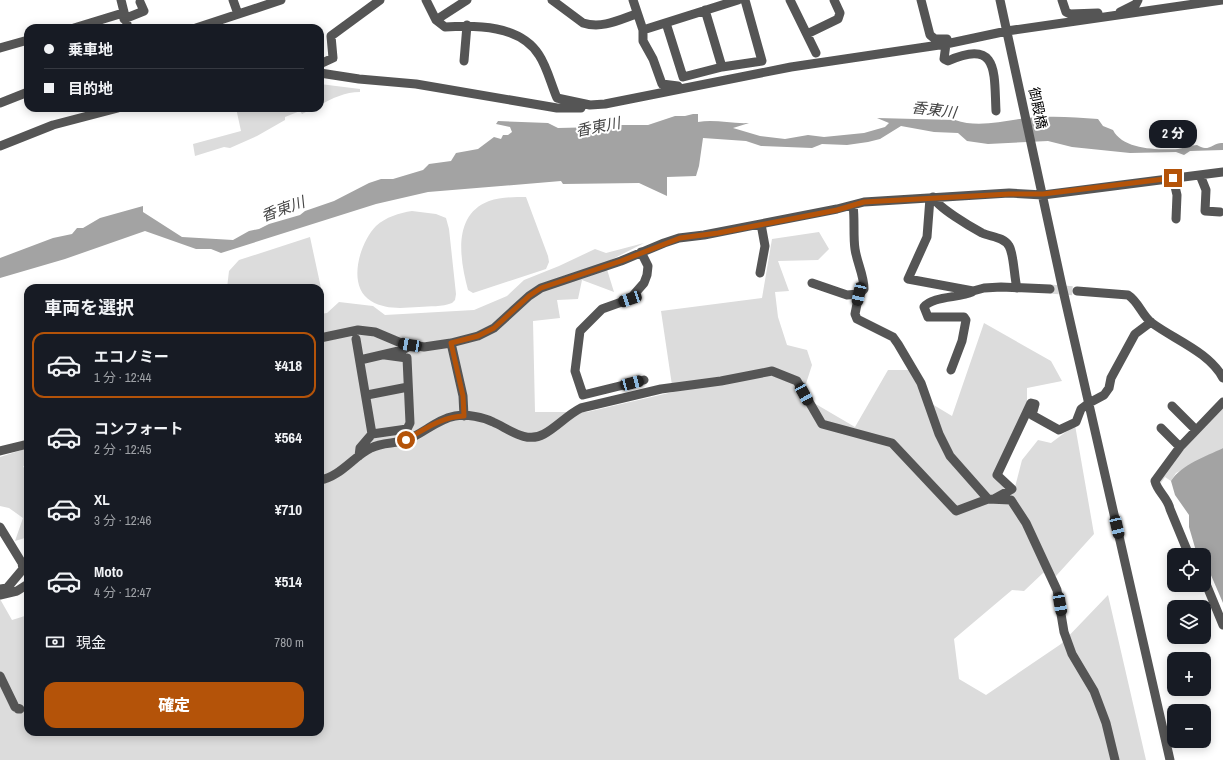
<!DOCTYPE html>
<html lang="ja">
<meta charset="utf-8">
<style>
body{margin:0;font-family:"Archivo Narrow","Noto Sans JP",sans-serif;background:#242831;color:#f1f3f6;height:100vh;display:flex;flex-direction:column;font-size:15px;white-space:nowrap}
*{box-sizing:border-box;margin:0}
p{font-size:13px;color:#9ea1a6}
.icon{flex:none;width:22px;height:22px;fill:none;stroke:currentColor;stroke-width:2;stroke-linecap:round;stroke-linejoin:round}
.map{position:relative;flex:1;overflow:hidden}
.panel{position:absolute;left:24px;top:284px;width:300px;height:452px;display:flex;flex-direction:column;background:#171b24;border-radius:12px;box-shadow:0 2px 10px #0003}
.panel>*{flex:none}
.guide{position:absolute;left:24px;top:24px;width:300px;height:88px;border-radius:12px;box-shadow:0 2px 10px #0003;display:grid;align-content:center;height:88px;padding:0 20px;background:#171b24}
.buttons{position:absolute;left:1167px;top:548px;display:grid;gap:8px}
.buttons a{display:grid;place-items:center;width:44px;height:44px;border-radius:8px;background:#171b24;box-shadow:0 2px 10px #0003;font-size:20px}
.end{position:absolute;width:18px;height:18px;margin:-9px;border:5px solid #b45309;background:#fff;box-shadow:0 0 0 2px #fff}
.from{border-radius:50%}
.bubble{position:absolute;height:28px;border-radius:12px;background:#171b24;box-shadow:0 2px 10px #0003;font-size:13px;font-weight:800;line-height:28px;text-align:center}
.car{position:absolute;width:12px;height:24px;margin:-12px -6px;border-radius:5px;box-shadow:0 0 3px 1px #0007;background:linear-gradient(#222 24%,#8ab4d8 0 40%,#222 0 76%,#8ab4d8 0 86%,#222 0)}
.guide b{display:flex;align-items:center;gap:14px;height:38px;font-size:15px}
.guide b+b{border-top:1px solid #363941}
.guide i{width:10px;height:10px;background:#f1f3f6}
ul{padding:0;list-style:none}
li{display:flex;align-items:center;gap:12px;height:66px;margin:0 8px 6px;padding:0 12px;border:2px solid transparent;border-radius:12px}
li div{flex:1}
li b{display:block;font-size:15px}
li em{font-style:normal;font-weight:800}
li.on{border-color:#b45309}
li>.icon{width:36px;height:36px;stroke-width:1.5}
h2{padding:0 20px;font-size:18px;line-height:48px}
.pay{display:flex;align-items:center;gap:10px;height:44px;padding:0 20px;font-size:15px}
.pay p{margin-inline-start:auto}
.action{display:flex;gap:8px;margin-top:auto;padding:8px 20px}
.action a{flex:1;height:46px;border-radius:12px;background:#b45309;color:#fff;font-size:16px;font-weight:800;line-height:46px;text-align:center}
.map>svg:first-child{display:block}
.green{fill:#dcdcdc}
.water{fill:#a3a3a3}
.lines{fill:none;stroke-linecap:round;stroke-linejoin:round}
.minor-tunnel{stroke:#d9d9d9;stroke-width:9;stroke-dasharray:9 4.5;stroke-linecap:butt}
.minor{stroke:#555;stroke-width:9}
.route{stroke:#b45309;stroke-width:5}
.labels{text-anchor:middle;stroke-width:4;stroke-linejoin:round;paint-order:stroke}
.street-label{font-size:14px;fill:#000;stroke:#fff}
.water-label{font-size:15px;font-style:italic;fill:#444;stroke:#fff}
</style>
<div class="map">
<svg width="1223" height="760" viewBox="0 0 1223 760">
<rect width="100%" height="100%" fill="#fff"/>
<!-- green -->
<path class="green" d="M320,84L360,89V92C345,92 333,98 320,105Z
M236,108H314L302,114L300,111L285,117V120L257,136L230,148L224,147L195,156L193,144L241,131Z
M526,197L548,256L549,262L546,269L473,293L468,290C460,260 452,215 489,201C500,197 515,197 526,197Z
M412,211L436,214L446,218L449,229L456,294L455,300L452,303C442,307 430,306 419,307C402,308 386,310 371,301C346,286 360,242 376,226C386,217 399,213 412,211Z
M819,232L829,249L818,260L778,261L789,291L775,292L778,317L787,345L807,350L812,365L802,396L855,427L888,370H909L927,401L952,416L984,323L1051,361L1062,381L1027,388V404L995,475L1015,487L1022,460L1038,440L1051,443L1075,425L1094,534L1056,576L1043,573L1024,591L1012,590L954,639L959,679L986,695L1061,644L1108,595L1146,760H0V599L12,620L28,615V732H320V314L327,313L339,302L373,306L385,315L474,310L507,296L524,280L559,266L595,249L606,253L644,243L605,263L614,292L582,280L578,299L557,300L560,318L533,321L535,412H587L673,392L661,311L762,298L772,239Z
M310,237L324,302L323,310L320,311V288H227L229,271L239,260Z
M1223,406V448L1176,473L1171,481L1165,477L1161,483L1158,478Z
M28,448V459L23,467L28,469V537L15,541L23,518L9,508L0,506V457Z"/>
<!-- water -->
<path class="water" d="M693,114H698V122C715,119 731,124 749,123L733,128L760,136L785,139L808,135L824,137L864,133L885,127L889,123L877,118L955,120C983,130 1014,117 1043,117C1061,116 1080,118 1098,119L1103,126L1113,130C1123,150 1159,150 1178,149C1184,148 1191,145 1197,145C1199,146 1203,148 1205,148C1212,148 1216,142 1223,143V150L1190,151L1184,155L1176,152L1130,153L1072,147L1048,141L988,144L967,141L958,133L934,132L901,126L880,139L868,142L847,145L822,144L812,148L761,146L746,141L703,138L699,166L696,176L667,177V196L639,183L563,184L561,181L428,192L376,204L221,253L211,249H196L145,231L65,259L0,278V258L53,238L72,234L77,228H83L100,218L143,206V212L182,237L233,240L249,231L259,229L269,224L300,215L305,211L334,201L369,183L381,179H393L423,170L429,164L451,161L456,153L478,149L494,137L501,139L503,135H508L512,132L510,127L496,124L498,121L548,123L558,128L600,127L610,128L615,125H648L675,116H685Z
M1223,448V603L1204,559V555H1200L1196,551L1189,527V515L1175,495L1171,481C1182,464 1205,457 1223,448Z"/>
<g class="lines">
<!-- minor-tunnel -->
<path class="minor-tunnel" d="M1050,289L1077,291"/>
<!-- minor -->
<path class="minor" d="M121,0L128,28
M233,0L238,14
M426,0L436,20L445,27C476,25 520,25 539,55C547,67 551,84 557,98L590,105L605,104L791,67L946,44L1007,31L1222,0
M552,0L583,23C602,29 619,20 636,14
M633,0L643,30L738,0
M790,0L816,53
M921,0L930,35L935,39H947
M1000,0L1062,286L1170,760
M1062,0L1066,12L1070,14L1098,13
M705,10L722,67
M1120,12L1136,4L1138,0
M124,19L144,11L140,2
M436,20L467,0
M666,23L683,77L722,67L762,61L745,0
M74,28L123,13
M196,28L281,0
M643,30V41L653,59L662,84L678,86
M807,34L838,19L840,13L834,0
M946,44L944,59L948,61C999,38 994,73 996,111
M0,48L28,40
M464,61L467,25
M320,64L333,58L331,36L380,0
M320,73L359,79L416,84L557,108H581
M0,103L28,92
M0,146L53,125L118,108
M1200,175L1206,190L1205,211L1220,212
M1173,178L1177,195L1176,219
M933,197C937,207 971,227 982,233C991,237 1004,237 1009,246C1014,254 1014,277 1017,288
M930,198L927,237L908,279L973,291L984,288L1001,287L1050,289
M853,205C855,220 853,235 855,249C857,263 864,275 864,289L859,294L855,314L857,319L893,337L898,344L921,383L939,434L950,456L988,499
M641,252L648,266L647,275L644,283L630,299L602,309L580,331L575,371L583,395L644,380
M760,273L765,246L761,224
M812,283L847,295L859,294
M1077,291L1128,295C1139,302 1142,316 1152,323C1175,340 1209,352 1223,378
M320,338L358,330L375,332L401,343L424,347L451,343L478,336L494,328L529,296L541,288L621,261L664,243L679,238L704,235L837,209L864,202L1009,193L1043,195L1223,172
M356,339L372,434
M451,343L463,396L464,416
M360,360L403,350L411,345
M951,370L962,341L966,320L964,317H928L924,307C932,296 960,298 972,292
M367,395L408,387
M1172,406L1196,430
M1161,428L1180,447
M0,451L28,444
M359,456L360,448L372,434L407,429L410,423L407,358L385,355
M320,480C340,477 354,456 371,448C382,442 394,444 406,440C423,434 437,419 455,416C467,414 483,417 493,422C509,429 526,444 544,434C557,427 567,415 581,408L661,389L721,381L772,371L797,381L822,424L892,443L956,511L988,499L1011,500L1026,523L1057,590L1064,632L1072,654L1094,691L1106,723L1115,760
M994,499L1012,489L997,475L1031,403L1035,404L1032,415L1059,430L1076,422L1081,409L1089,403L1104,395L1109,388L1111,378L1135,334L1151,322
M0,527L22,563L23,569L7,588L0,589L1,594
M1189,555L1170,509C1168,498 1157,491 1155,481L1180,447L1223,402
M1204,579L1223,625
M0,595L17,591L28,584
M0,676L15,707L20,709H18"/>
</g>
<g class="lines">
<!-- route -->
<path class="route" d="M406,440C423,430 443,416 464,416L463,396L451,343L478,336L494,328L529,296L541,288L621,261L680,238L718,233L837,210L864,202L1009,194H1043L1173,178"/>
</g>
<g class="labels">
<!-- street labels -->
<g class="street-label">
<text transform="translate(1038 108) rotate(78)" y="5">御殿橋</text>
</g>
<!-- water labels -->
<g class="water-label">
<text transform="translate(934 110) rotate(7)" y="5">香東川</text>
<text transform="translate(598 127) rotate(-11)" y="5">香東川</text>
<text transform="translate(283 209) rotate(-20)" y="5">香東川</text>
</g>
</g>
</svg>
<div class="buttons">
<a><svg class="icon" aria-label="locate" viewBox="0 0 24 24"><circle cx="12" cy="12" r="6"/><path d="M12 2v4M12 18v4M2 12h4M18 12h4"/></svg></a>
<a><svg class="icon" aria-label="layers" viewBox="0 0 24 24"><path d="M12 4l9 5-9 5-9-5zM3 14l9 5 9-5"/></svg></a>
<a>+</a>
<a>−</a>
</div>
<i class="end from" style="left:406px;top:440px"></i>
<i class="end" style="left:1173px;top:178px"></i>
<div class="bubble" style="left:1149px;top:120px;width:48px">2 分</div>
<i class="car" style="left:859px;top:294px;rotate:192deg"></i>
<i class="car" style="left:630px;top:299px;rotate:251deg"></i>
<i class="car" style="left:410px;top:345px;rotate:280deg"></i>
<i class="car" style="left:632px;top:383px;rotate:75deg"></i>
<i class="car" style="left:804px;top:394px;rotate:151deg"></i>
<i class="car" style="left:1117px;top:527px;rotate:167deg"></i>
<i class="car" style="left:1060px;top:604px;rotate:170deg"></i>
<div class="guide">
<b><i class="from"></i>乗車地</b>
<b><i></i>目的地</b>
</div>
<section class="panel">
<h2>車両を選択</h2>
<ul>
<li class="on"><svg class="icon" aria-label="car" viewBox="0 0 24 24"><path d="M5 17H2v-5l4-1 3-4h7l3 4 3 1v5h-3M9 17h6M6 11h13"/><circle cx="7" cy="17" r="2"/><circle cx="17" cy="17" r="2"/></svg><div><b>エコノミー</b><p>1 分 · 12:44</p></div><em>¥418</em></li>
<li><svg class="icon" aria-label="car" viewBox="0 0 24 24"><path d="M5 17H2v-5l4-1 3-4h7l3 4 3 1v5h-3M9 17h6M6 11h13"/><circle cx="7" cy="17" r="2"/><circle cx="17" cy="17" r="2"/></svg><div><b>コンフォート</b><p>2 分 · 12:45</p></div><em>¥564</em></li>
<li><svg class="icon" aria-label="car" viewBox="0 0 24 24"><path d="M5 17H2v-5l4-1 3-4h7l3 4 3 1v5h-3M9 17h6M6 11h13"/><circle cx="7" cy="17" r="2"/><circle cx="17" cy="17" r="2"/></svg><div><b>XL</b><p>3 分 · 12:46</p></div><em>¥710</em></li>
<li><svg class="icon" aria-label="car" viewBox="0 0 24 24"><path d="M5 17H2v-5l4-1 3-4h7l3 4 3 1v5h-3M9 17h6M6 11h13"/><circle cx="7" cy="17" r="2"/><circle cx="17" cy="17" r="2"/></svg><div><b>Moto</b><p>4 分 · 12:47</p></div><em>¥514</em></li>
</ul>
<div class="pay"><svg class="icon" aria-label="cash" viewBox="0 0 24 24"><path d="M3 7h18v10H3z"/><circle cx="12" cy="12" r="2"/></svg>現金<p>780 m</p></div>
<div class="action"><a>確定</a></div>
</section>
</div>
